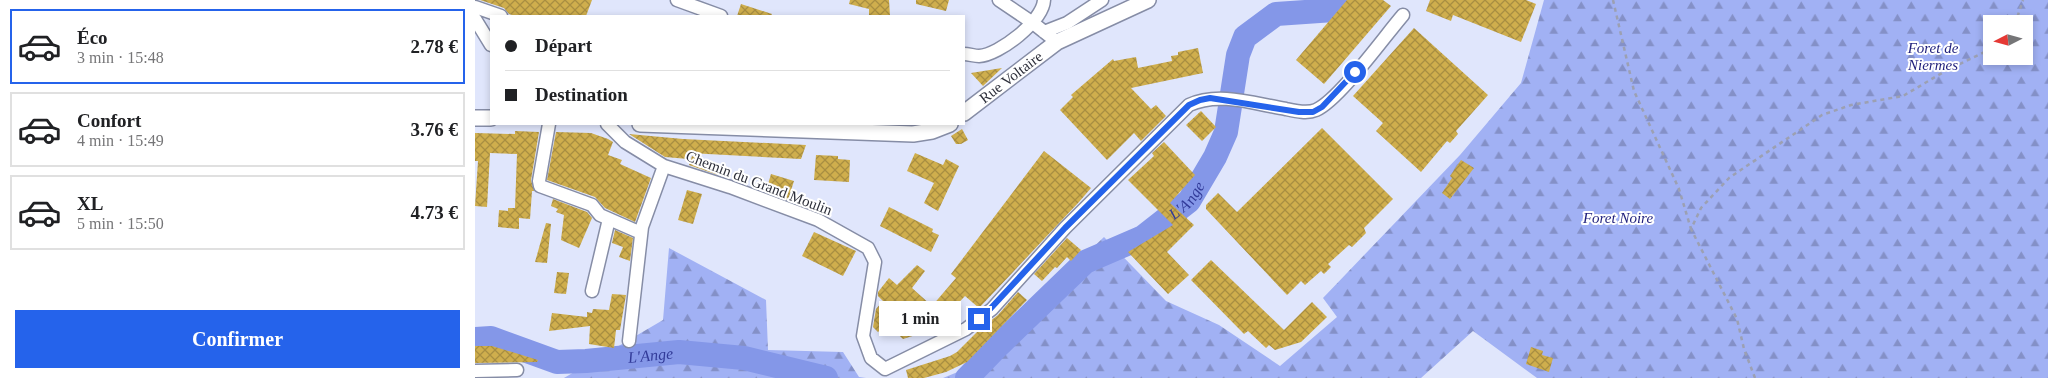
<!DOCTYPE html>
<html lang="fr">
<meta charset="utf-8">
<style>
body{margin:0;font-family:Georgia,serif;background:#f6f6f6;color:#202124;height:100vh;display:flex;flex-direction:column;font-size:19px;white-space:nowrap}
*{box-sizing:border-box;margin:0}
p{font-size:16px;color:#757577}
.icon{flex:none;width:28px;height:28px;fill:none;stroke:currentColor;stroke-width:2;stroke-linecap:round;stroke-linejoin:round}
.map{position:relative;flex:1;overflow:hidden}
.side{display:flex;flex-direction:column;background:#fff;width:475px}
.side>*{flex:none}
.hud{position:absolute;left:15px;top:15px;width:475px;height:110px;border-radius:0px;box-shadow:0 2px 8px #0003;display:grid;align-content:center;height:110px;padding:0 15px;background:#fff}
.needle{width:32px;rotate:264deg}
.fabs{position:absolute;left:1508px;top:15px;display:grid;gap:10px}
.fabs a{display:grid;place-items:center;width:50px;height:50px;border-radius:0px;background:#fff;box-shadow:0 2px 8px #0003;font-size:25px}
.end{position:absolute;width:22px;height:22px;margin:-11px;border:6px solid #2563eb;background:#fff;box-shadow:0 0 0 2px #fff}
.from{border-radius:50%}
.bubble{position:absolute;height:35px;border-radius:0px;background:#fff;box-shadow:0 2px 8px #0003;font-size:16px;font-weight:700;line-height:35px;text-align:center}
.hud b{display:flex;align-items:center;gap:18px;height:48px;font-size:19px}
.hud b+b{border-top:1px solid #e0e0e0}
.hud i{width:12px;height:12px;background:#202124}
ul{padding:9px 0 0;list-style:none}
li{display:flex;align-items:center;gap:15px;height:75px;margin:0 10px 8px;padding:0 5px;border:2px solid #e0e0e0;border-radius:0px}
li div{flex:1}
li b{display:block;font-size:19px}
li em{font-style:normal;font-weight:700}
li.current{border-color:#2563eb}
li>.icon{width:45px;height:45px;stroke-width:1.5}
.primary-button{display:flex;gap:10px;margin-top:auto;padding:10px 15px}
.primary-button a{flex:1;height:58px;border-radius:0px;background:#2563eb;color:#fff;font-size:20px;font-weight:700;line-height:58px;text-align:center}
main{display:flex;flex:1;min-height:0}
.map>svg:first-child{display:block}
.forest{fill:url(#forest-firs);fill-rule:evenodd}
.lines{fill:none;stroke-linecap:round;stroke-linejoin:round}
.river{stroke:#8497e8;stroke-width:24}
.building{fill:url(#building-cross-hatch)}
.minor-casing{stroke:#868da6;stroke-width:15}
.tertiary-casing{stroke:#868da6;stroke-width:18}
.path{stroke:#9ca0b2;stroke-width:2.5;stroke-dasharray:4 4;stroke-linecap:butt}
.minor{stroke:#fff;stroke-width:12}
.tertiary{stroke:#fff;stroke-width:15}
.route{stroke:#2563eb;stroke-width:6}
.labels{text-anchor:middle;stroke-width:4;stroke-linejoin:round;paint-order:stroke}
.park-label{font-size:15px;font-style:italic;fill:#1e1e7b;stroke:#fff}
.street-label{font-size:15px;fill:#2d2f3a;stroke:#fff}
.water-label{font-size:16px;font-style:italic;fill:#323b99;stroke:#fff}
</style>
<main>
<section class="side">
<ul>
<li class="current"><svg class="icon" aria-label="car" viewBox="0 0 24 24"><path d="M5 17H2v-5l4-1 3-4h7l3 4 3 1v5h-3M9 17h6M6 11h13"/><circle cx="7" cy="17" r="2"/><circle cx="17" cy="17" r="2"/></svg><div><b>Éco</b><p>3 min · 15:48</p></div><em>2.78 €</em></li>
<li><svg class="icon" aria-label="car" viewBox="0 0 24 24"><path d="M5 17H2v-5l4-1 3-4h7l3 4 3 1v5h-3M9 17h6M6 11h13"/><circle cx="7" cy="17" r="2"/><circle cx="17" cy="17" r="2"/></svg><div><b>Confort</b><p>4 min · 15:49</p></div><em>3.76 €</em></li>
<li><svg class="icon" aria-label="car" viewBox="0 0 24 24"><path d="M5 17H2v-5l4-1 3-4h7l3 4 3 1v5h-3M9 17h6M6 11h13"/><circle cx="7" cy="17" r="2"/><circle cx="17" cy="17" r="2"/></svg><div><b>XL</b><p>5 min · 15:50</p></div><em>4.73 €</em></li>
</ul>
<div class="primary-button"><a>Confirmer</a></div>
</section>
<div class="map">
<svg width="1573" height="378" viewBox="0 0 1573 378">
<defs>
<pattern id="forest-firs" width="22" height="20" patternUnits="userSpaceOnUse" patternTransform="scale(1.25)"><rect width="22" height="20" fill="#a1b1f4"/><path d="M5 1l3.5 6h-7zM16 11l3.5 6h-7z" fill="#8490c7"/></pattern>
<pattern id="building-cross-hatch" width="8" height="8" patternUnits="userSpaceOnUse" patternTransform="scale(1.25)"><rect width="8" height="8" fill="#cfae4d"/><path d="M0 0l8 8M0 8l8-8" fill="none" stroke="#a88e41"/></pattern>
</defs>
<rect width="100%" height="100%" fill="#e0e6fc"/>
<!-- forest -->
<path class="forest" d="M1069,0H1573V378H1062L998,331L946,378H468L490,369L629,237L691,301L744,325L805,366L862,317L848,298L985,155L1046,83ZM1516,24H1549V56H1516Z
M194,248L291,300L293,350L368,352L384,377L391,378H89L188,320Z"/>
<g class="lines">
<!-- river -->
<g class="river">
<path id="s1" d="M0,339L16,338L82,362L111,361L204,352L269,358L351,378"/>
<path id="s2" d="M492,378L524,345L610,262L668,237L714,201L740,157L751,132L763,55L770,37L801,14L859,10L868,0"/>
</g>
</g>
<!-- building -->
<path class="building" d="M5,0H117L111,16H40L34,14L29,8Z
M375,0H414L415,16H394V9L374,4Z
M441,0H474L471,11L441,4Z
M872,0H908L916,6L849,84L821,60Z
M955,0H1051L1061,4L1046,42L978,15L976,21L951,11Z
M266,4L297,14L296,16H262Z
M939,28L1013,95L981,131L983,134L975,143L972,141L946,172L901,131L908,123L878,96Z
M723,48L728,73L656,88L676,109L681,105L691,116L666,141L659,133L632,160L585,110L598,97L596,95L638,59L639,61L661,57L663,68L697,61L696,56L703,55V52Z
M527,68L508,86L496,73Z
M726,111L741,127L727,141L711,125Z
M847,128L918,199L889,228L891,233L877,247L874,245L853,264L856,267L849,274L846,271L830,285L826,281L812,295L731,209V205L743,193L762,212Z
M487,129L493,140L486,144H481L476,136Z
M40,131L64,132L56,180L59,191H57L55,219L44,218V229L23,227L24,210L33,211V208H40L42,154L15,153L12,207L0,206L3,161H0V133L40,134Z
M81,132L116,133L133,139L138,142L133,155L147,160L145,164L176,178L160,222L130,208L120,197L72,180Z
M154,134L208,139L331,145L326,159L214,153L213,159L190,157Z
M689,142L720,175L695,203L719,225L692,252L714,275L693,294L653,252L698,225L653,180L679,156L677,153Z
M569,151L616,188L604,202L504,308L490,296L475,312L470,308L447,333L428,339L412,324L403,332L398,327L401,309L408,301L403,296V292L414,278L422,285L442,265L450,271L437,288L457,306L481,278L476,274Z
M440,153L468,165L471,159L484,166L463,211L449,203L459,183L432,171Z
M341,155L363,156V159L375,160L374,182L339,180Z
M217,156L246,165L243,175L214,165Z
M986,160L999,168L975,199L967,193L977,178L975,176Z
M296,174L319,181L313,200L291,191Z
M212,190L227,194L218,224L203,220Z
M78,199L112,212L117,218L104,248L86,240L89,215L81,212L83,209L76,206Z
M414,207L458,229L457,232L464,235L456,252L405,226Z
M71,223L76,224L72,263L60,262Z
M140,230L158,238L155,261L144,257L148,247L137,243Z
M339,232L381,251L368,276L327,256Z
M592,238L606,250L596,261L592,257L582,268L580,267L567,281L559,274Z
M736,260L809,330L837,302L852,317L826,342L800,350L794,345L791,348L773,331L769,334L716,280Z
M82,272L94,273L91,294L79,293Z
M543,292L552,300L492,362L471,372L449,378H433L431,370L475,356L482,352L505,329L523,315Z
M137,294L151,295L145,330H141L139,348L114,344L115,326L74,331L77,313L112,317V312L117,313L118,309L134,310Z
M0,346H17L63,360L62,362L0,363Z
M1056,347L1068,351L1067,355L1078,358L1074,372L1051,364Z"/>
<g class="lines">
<defs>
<path id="minor" d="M202,0L246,16
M524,0L558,23L582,42
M0,7L26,16
M0,19L16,45
M569,32L592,23L627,0
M489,54C494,54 499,56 504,56C524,55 568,21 569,0
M74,124L64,181L65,186L117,205L125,215L166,233
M132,124L150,142L189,166L255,187L343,220L393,248L400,262L388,336L396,358L410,369L491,329L517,309L590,228L714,105C744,91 780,104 811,109C820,111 832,114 841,110C864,100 909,37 928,15
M117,291L134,219
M154,341L167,227L189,166
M0,371L42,370"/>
<g id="tertiary">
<path id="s3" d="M489,113L582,42L673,0"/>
<path d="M0,118H16"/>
<path d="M165,124L438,134L457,131L475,124"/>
</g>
</defs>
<!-- minor casing -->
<use href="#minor" class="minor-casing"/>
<!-- tertiary casing -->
<use href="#tertiary" class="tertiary-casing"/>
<!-- path -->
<path class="path" d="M1138,0L1159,91L1204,189L1216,229
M1540,24L1548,0
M1280,378L1269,349L1262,319L1216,229L1226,208L1254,178L1347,115L1376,105L1428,96L1472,70L1516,49"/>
<!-- minor -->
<use href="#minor" class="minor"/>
<!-- tertiary -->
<use href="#tertiary" class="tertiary"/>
</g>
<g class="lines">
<!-- route -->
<path class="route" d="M504,319L516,308L590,228L714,105L725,100L735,98L824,112H838L847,107L880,72"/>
</g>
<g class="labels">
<!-- park labels -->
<g class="park-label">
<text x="1458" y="53">Foret de<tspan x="1458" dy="17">Niermes</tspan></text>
<text x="1143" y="223">Foret Noire</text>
</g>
<!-- street labels -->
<g class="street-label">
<text dy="5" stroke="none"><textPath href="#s3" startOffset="59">Rue Voltaire</textPath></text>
<text transform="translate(284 183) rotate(21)" y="5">Chemin du Grand Moulin</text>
</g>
<!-- water labels -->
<g class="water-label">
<text dy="6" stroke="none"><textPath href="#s2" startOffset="286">L'Ange</textPath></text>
<text dy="6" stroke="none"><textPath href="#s1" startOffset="180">L'Ange</textPath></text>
</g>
</g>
</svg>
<div class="fabs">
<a><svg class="needle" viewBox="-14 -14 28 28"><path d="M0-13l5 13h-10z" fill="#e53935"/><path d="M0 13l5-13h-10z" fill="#757577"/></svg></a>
</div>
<i class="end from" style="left:880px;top:72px"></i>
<i class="end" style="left:504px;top:319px"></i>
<div class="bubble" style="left:404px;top:301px;width:82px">1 min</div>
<div class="hud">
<b><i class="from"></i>Départ</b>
<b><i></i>Destination</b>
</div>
</div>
</main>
